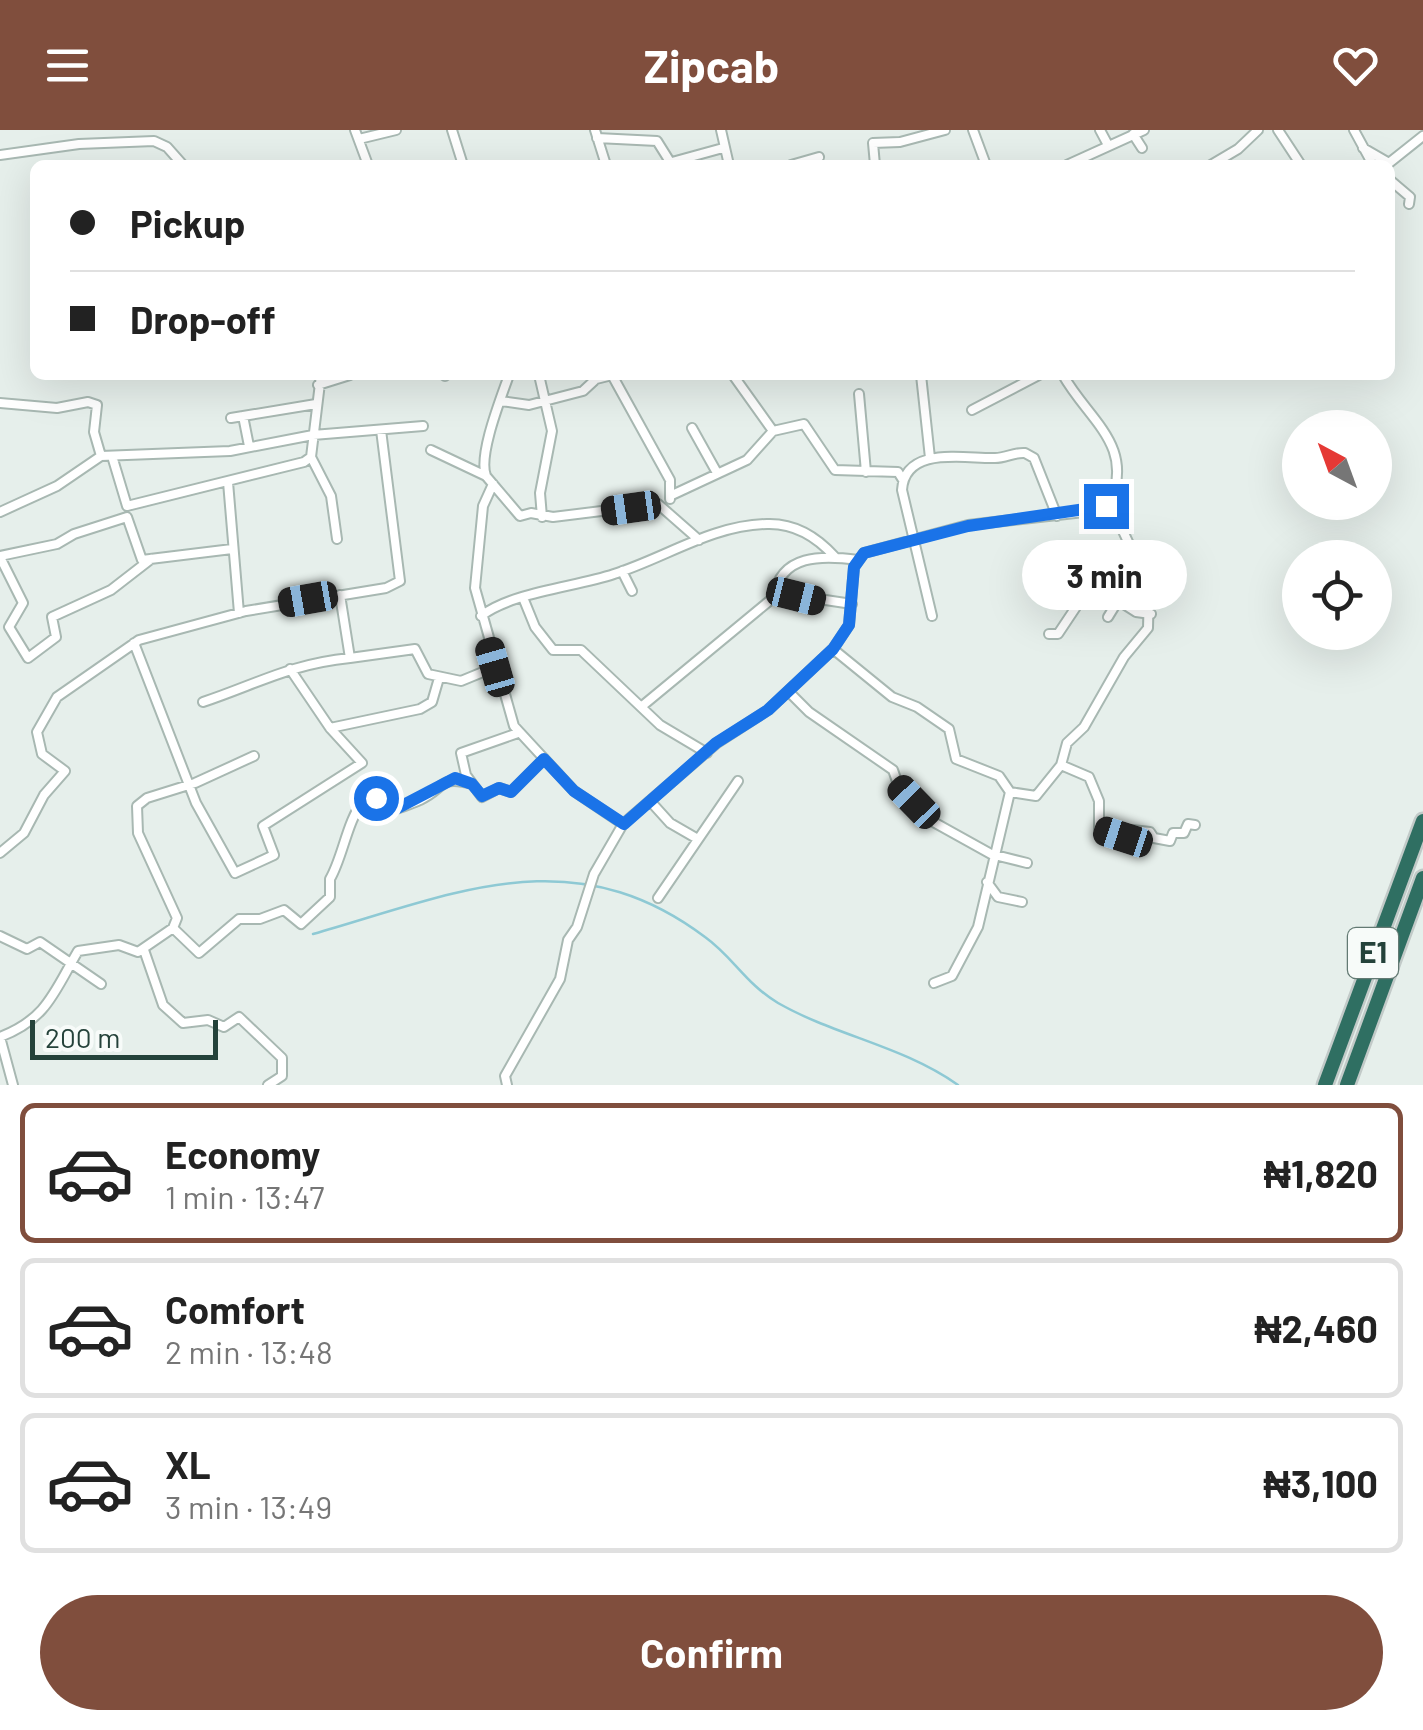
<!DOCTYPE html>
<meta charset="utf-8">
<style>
body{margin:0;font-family:Barlow,sans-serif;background:#f2f2f2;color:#222;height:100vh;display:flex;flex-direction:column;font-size:38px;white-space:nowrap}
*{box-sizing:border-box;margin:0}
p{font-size:32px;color:#767676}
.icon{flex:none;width:55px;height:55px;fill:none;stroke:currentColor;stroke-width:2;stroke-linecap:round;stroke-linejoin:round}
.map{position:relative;height:955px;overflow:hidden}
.side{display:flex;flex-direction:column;background:#fff;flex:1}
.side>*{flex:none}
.hud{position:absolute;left:30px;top:30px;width:1365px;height:220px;border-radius:15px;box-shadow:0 10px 40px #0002;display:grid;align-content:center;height:220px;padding:0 40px;background:#fff}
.needle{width:65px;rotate:319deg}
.controls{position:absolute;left:1282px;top:280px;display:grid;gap:20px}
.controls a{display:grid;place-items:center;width:110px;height:110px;border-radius:50%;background:#fff;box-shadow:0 10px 40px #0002;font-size:50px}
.scale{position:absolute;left:30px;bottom:25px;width:188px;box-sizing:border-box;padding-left:10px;border:5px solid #24423a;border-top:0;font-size:28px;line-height:35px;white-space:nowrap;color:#24423a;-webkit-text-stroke:8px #f7fbf9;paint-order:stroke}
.end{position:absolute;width:45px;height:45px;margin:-22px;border:12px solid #1a73e8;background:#fff;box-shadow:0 0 0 5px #fff}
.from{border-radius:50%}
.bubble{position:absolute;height:70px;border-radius:35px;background:#fff;box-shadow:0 10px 40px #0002;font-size:32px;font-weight:700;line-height:70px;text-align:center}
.car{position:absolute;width:30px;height:60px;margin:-30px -15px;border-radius:12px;box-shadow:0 0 8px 2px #0007;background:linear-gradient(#222 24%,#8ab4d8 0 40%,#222 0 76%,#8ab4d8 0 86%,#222 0)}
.hud b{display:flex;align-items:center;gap:35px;height:95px;font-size:38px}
.hud b+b{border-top:2px solid #e0e0e0}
.hud i{width:25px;height:25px;background:#222}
ul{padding:18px 0 0;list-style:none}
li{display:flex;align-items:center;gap:30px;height:140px;margin:0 20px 15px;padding:0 20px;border:5px solid #e0e0e0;border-radius:15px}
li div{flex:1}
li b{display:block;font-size:38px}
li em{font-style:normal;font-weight:700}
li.on{border-color:#804e3d}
li>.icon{width:90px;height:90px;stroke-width:1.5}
.button{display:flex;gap:20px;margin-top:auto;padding:20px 40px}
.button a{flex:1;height:115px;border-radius:60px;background:#804e3d;color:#fff;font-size:40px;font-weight:700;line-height:115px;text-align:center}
header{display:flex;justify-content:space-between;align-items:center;height:130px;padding:0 40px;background:#804e3d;color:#fff;font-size:45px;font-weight:700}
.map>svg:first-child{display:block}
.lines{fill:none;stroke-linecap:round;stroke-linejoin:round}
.stream{stroke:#8ec9d4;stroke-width:2.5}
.minor-casing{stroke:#a8b8b2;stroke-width:12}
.motorway-casing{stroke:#c2cac8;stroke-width:19}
.minor{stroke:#fff;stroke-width:8}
.motorway{stroke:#2f6f62;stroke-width:14}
.route{stroke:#1a73e8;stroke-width:12}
.labels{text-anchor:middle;stroke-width:10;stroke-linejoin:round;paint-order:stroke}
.shield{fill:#f7fbf9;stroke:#637a73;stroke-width:2.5}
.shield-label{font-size:30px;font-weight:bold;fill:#24423a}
</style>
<header><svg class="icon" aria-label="menu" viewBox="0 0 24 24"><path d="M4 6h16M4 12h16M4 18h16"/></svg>Zipcab<svg class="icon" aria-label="heart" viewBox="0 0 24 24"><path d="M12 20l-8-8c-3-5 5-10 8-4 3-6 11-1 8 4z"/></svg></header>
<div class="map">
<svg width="1423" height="955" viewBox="0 0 1423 955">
<rect width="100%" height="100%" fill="#e6efeb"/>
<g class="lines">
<!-- stream -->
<path class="stream" d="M313,804C454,764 572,707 705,807C733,827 746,854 778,873C836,906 903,916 958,955"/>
<defs>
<path id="minor" d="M355,0L368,35
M452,0L463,35
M595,0L606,35
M721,0L729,35
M973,0L986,35
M1100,0L1108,15
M1278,0L1301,35
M1354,0L1373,35
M1133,4L1142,18
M597,8L657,11L672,35
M359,9L396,0
M1363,18L1389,33L1423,6
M0,25L79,14L154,11L167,17L183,35
M672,32L723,18
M791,35L819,27
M875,35L873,13L900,12L945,0
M1067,35L1144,0
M1211,35L1238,19L1258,0
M1390,50L1410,67L1409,74
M444,245L445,246
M539,245L552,301L540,363L542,387
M612,245L670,350V369
M733,245L773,301
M921,245L930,328
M318,255L350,245
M859,264L866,342
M501,271L529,275L583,261L596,249L612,245
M0,273L57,278L88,272L97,275L94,302L101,326
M972,280L1039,245
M243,286L249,316
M231,288L316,274
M692,298L716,341
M431,320L486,346L520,386L531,383L553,387L658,374L699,410
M112,326L127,376L304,332L311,327L321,245
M311,327L331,366L337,409
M486,346C478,325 501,268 509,245
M228,352L239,483
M493,354L483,376L475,458L514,596L574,661L623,694
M672,365L747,330L773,301L804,294L835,340L898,342L903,350
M0,382L57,356L101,326L230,321L313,305L423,296
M0,426L57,414L74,404L127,387L142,430L232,419
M0,427L23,473L9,497L28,528L56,507L52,487L111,460L151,429
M622,441L632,461
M774,467C780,424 822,425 858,430
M524,470L535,497L553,520H581L660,595L707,623
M481,486C512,462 576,457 614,444C665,428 712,395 767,394C795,393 817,407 835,427
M932,486L902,360C905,315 966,329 995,328C1006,328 1014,322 1025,323L1034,328L1057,386
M1108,487L1119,469
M1049,504H1058L1084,465L1097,457L1136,482L1151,484
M134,513L196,673L235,743L274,725L263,696L362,633L330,598L290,539
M833,519L892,567L917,577L949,599L956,629L999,646L1010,662L978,797L952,846L934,853
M350,528L415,519L428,544L461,551L495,537
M789,562L809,582L893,640L899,657L928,689L991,724L1027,733
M203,572C257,554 290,534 350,528L340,465
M641,577L779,463L852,474
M330,598L420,579L432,572L439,548
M518,603L461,623L466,645L482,667L499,658L511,662L544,629
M1061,635L1089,647L1099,671V699L1123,707L1132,700L1150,702L1154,708L1170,711L1173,703H1184L1188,694L1195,695
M1010,662L1036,666L1061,635L1067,613L1084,597L1124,527L1148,498L1149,457L1110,373
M651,672L670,693L696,708
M0,723L24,703L44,665L65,641L42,624L37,602L57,567L139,510L246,481L386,458L400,451L381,300
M987,752L998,767L1022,772
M658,768L738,651
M173,798L177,788L138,703L137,676L147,668L195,653L254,626
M0,806L27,819L40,812L101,854
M144,820L163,875L183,893L208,890L224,897L239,887L282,928V946L268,955
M0,907C47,889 54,862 78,821L119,815L138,822L173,798L199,823L239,789H260L284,780L301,794L330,767V749C343,727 347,690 364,670L376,668L389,682C400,677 410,675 420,670C446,658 438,645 472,654
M0,907L13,955
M507,955L505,946L560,849L568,810L577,797L594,744L623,694L717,613L768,580L833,519L849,495L854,437L864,423L968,395L1084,382L1110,373C1135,315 1089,291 1063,245"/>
<path id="motorway" d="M1325,955L1423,691
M1347,955L1423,748"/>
</defs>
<!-- minor casing -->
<use href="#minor" class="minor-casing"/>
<!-- motorway casing -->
<use href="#motorway" class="motorway-casing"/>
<!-- minor -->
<use href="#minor" class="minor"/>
<!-- motorway -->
<use href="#motorway" class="motorway"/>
</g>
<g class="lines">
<!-- route -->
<path class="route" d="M376,668L390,682L455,648L472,654L482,666L499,658L511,662L544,629L574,661L624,694L716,613L768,580L833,519L849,495L854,437L864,423L968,396L1106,376"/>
</g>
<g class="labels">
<!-- shield labels -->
<rect class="shield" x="1348" y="798" width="50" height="50" rx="8"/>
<g class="shield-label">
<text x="1373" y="833">E1</text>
</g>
</g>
</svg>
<div class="controls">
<a><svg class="needle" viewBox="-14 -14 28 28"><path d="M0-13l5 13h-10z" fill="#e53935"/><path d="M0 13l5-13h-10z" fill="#767676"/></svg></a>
<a><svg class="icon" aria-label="locate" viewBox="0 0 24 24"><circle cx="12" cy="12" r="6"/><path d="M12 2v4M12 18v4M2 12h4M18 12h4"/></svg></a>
</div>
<div class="scale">200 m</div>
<i class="end from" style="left:376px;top:668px"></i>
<i class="end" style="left:1106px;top:376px"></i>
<div class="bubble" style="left:1022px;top:410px;width:165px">3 min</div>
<i class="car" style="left:631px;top:378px;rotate:262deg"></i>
<i class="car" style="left:796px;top:466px;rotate:104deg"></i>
<i class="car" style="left:308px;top:469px;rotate:260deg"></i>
<i class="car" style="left:495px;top:537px;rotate:344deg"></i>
<i class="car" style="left:914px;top:672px;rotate:316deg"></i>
<i class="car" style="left:1123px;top:707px;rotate:288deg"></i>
<div class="hud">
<b><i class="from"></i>Pickup</b>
<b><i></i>Drop-off</b>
</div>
</div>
<section class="side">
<ul>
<li class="on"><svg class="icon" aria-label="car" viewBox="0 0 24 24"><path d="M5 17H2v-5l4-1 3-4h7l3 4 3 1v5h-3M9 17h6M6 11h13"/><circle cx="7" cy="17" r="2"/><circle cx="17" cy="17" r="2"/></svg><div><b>Economy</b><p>1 min · 13:47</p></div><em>₦1,820</em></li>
<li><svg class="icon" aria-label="car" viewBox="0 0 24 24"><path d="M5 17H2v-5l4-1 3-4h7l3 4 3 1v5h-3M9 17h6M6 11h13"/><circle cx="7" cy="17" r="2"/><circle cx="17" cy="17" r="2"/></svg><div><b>Comfort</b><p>2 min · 13:48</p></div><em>₦2,460</em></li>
<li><svg class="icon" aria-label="car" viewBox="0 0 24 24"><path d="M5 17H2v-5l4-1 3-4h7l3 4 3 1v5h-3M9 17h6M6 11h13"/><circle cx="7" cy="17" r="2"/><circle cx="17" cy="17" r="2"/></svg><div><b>XL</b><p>3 min · 13:49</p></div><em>₦3,100</em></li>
</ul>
<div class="button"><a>Confirm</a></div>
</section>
